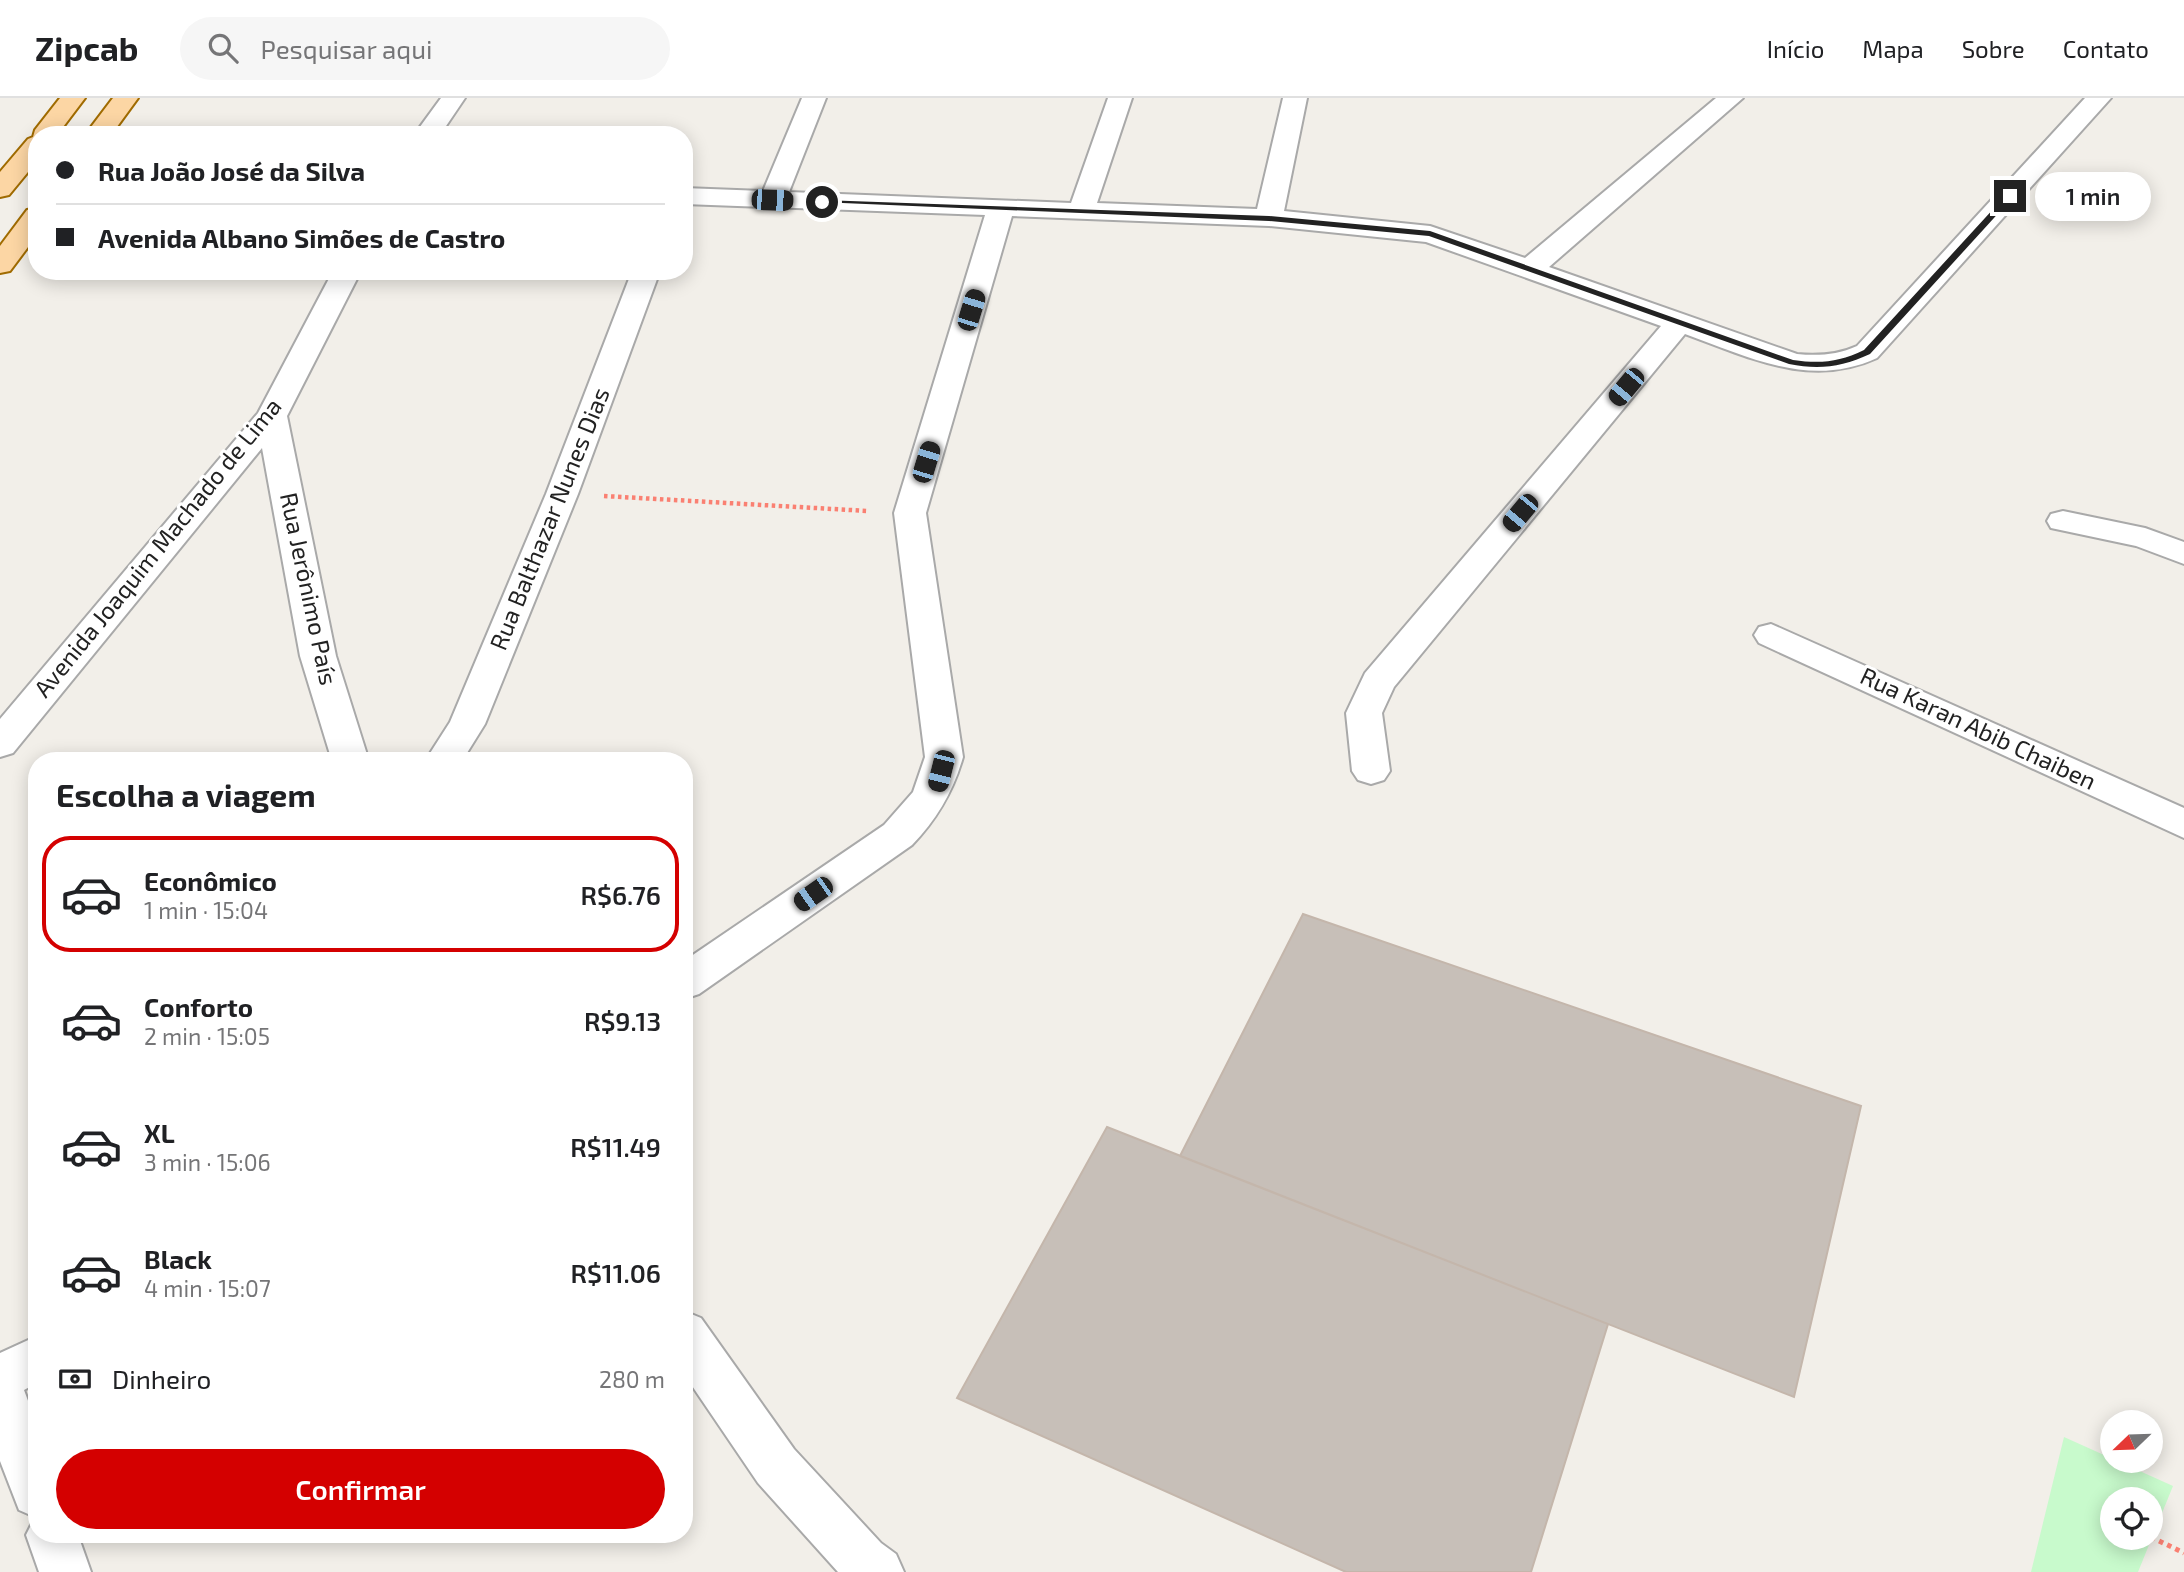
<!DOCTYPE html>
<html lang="pt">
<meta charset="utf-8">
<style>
body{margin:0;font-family:"Exo 2",sans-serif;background:#f6f6f6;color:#202124;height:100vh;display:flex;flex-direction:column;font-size:26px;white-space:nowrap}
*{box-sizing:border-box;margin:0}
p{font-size:23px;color:#757577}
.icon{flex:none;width:38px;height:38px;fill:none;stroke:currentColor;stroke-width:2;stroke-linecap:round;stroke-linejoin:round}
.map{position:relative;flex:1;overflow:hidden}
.side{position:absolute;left:28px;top:654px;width:665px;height:791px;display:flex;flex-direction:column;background:#fff;border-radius:28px;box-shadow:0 4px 18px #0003}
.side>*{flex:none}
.hud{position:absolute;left:28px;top:28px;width:665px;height:154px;border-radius:28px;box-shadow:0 4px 18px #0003;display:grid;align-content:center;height:154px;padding:0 28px;background:#fff}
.needle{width:46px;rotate:247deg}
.buttons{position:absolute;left:2100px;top:1312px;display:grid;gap:14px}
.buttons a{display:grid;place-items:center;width:63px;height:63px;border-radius:50%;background:#fff;box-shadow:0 4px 18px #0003;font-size:35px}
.end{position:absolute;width:32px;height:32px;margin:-16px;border:9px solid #222;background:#fff;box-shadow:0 0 0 4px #fff}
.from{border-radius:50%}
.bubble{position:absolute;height:49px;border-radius:24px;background:#fff;box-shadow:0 4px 18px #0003;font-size:23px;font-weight:600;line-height:49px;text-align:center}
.car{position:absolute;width:21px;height:42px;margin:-21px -10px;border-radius:9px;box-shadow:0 0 5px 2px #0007;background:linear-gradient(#222 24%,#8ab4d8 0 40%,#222 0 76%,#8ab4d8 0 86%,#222 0)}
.hud b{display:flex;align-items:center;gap:24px;height:66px;font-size:26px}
.hud b+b{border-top:2px solid #e0e0e0}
.hud i{width:18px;height:18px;background:#202124}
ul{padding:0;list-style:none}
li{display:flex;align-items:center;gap:21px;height:116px;margin:0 14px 10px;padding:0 14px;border:4px solid transparent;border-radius:28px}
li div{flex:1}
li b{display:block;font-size:26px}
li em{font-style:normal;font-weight:600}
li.on{border-color:#d40000}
li>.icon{width:63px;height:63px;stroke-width:1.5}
h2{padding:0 28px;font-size:32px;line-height:84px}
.pay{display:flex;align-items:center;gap:18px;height:77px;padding:0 28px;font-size:26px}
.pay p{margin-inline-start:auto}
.primary-button{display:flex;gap:14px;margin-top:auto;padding:14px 28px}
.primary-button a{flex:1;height:80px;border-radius:42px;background:#d40000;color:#fff;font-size:28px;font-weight:600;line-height:80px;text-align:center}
header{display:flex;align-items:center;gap:42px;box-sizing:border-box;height:98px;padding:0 35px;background:#fff;border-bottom:2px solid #e0e0e0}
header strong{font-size:33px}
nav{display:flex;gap:38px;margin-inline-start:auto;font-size:24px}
.search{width:490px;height:63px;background:#f6f6f6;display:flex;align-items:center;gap:18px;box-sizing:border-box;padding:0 24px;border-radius:38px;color:#757577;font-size:26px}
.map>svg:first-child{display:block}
.park{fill:#c8facc;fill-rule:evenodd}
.building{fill:#c7bfb8;stroke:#c4b6ab;stroke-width:2}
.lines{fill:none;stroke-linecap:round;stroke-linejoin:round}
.minor-casing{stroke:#a9a9a9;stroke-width:4}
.major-casing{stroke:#a06b00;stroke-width:4}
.path-far1{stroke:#fa8072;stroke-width:4.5;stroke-dasharray:3.5 3.5;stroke-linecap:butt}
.path{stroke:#fa8072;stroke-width:5;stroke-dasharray:4.5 4.5;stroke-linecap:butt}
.minor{fill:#fff;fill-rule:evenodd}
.major{fill:#fcd6a4;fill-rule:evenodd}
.route{fill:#222}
.labels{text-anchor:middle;stroke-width:6;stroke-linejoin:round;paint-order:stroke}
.street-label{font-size:24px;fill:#222;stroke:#fff}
</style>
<header>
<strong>Zipcab</strong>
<div class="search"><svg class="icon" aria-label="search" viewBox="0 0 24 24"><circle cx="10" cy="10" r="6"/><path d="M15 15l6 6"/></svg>Pesquisar aqui</div>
<nav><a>Início</a><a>Mapa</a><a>Sobre</a><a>Contato</a></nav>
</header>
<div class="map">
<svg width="2184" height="1474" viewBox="0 0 2184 1474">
<rect width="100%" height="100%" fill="#f2efe9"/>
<!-- park -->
<path class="park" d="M2064,1339L2173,1388L2138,1474H2031ZM2112,1402H2151V1440H2112Z"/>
<!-- building -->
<path class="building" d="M1303,816L1861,1008L1794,1299L1180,1058Z
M1107,1029L1608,1226L1531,1474H1346L957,1300Z"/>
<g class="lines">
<defs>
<path id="minor" d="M441,0H465L440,37H414Z
M802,0H826L789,94L1071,105L1108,0H1132L1097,105L1257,111L1283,0H1307L1284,113L1430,128L1525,160L1716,0H1743L1549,169L1797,256C1818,258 1837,257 1857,248L2085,0H2111L1877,260C1810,291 1749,259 1685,236L1394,589L1382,615L1390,673L1384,682L1371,686L1358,682L1352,673L1346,615L1365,575L1661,228L1426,144L1269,128L1012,118L926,415L963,659C953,694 937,721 912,747L699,896L684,901V863L884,727L913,694L925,659L894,415L985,117L684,106V90L763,93Z
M333,173H361L287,318L336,558L369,663H332L300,558L262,350L13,655L0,659V621L258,315Z
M632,173H660L578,396L485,626L462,663H425L450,624L546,396Z
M2063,413L2145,430L2184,444V466L2136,448L2051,430L2047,423L2051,416Z
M1771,526L2184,710V740L1759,545L1754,537L1759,529Z
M684,1213L701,1220L794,1351L881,1445L896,1456L904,1474H838L758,1385L684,1276Z
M37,1238V1285L24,1292L37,1327V1437H78L91,1474H39L26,1437L35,1419L19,1412L0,1363V1255Z"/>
<path id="major" d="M60,0H85L57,37H37V63L9,97L0,99V74L28,41L33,39L35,32Z
M113,0H138L111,37H85Z
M37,110V137L10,173L0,175V148L27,112Z"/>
</defs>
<!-- minor casing -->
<use href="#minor" class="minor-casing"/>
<!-- major casing -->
<use href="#major" class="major-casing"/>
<!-- path-far1 -->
<path class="path-far1" d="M604,398L868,413"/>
<!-- path -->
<path class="path" d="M2151,1439L2184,1455"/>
<!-- minor -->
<use href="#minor" class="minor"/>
<!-- major -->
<use href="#major" class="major"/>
</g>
<!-- route -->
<path class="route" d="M2007,96L2014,98L1870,256C1842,269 1819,272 1789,266L1429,138L1269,123L819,104L822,102L1269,118L1430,133L1793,262C1821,266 1839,264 1864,252Z"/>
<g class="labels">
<!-- street labels -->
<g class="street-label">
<text transform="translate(550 421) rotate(-68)" y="8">Rua Balthazar Nunes Dias</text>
<text transform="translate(158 450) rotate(-51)" y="8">Avenida Joaquim Machado de Lima</text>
<text transform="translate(308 491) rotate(78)" y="8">Rua Jerônimo País</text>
<text transform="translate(1978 631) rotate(25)" y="8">Rua Karan Abib Chaiben</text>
</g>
</g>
</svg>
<div class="buttons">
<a><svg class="needle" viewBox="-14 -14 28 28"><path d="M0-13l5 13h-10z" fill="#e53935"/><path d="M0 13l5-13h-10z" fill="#757577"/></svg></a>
<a><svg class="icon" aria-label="locate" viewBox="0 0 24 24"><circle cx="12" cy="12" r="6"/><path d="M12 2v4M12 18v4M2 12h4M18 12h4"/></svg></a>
</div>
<i class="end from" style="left:822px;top:104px"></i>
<i class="end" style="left:2010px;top:98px"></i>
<div class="bubble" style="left:2035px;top:74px;width:116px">1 min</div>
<i class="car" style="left:772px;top:102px;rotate:92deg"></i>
<i class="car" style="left:971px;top:212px;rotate:17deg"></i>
<i class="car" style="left:1626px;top:289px;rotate:220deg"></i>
<i class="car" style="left:926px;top:364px;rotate:17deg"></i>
<i class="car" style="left:1520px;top:415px;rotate:220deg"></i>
<i class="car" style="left:941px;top:673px;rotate:194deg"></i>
<i class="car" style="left:813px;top:796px;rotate:235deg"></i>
<div class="hud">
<b><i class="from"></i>Rua João José da Silva</b>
<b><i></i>Avenida Albano Simões de Castro</b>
</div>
<section class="side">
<h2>Escolha a viagem</h2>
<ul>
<li class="on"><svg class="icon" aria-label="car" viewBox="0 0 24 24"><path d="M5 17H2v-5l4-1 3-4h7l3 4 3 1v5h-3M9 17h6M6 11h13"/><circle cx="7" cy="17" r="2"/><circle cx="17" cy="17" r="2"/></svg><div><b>Econômico</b><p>1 min · 15:04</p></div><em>R$6.76</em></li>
<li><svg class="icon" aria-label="car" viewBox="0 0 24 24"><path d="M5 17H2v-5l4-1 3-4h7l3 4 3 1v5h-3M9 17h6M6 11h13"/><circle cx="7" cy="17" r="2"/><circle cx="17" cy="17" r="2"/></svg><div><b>Conforto</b><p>2 min · 15:05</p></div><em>R$9.13</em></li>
<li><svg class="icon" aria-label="car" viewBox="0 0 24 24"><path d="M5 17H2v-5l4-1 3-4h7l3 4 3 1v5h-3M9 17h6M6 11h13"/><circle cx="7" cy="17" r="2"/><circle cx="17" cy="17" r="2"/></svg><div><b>XL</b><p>3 min · 15:06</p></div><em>R$11.49</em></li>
<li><svg class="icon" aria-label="car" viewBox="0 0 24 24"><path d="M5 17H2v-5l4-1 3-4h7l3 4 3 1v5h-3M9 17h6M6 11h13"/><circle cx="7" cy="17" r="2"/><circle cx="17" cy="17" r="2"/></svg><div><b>Black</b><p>4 min · 15:07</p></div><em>R$11.06</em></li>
</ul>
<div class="pay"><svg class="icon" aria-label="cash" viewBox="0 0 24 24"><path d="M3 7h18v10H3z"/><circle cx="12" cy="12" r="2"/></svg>Dinheiro<p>280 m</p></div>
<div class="primary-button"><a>Confirmar</a></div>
</section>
</div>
